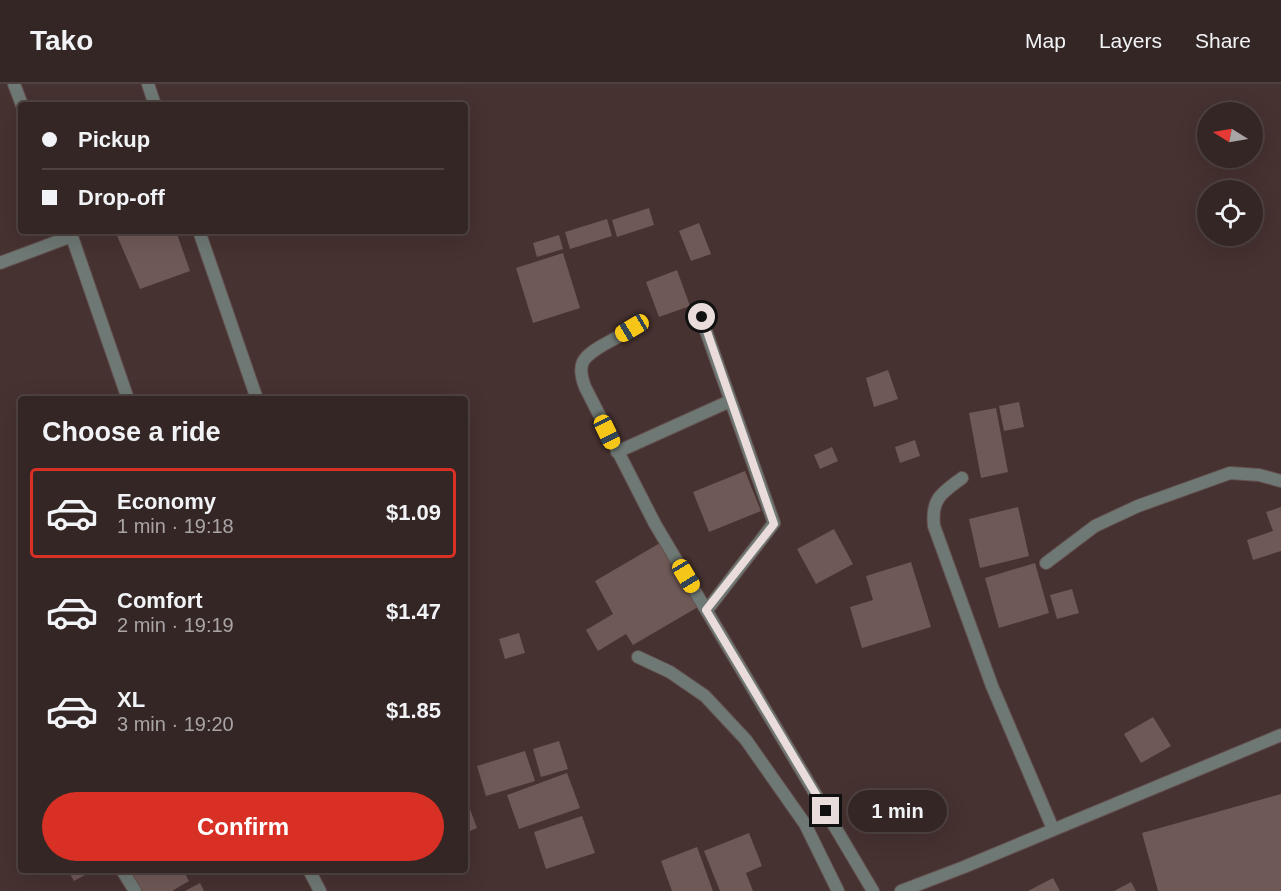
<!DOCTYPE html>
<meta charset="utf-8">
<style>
body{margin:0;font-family:Arial,sans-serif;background:#3f3231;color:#f1f3f6;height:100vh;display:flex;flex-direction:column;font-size:22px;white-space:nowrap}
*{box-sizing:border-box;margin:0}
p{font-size:20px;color:#a9a5a6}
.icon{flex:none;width:33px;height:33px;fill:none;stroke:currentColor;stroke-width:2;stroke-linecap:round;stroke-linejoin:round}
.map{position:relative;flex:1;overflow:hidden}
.sheet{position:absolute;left:18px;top:312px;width:450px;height:477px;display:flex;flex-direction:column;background:#342624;border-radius:6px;box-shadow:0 6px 24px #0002,0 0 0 2px #4e4341}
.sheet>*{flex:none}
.banner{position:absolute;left:18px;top:18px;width:450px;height:132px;border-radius:6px;box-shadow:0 6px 24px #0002,0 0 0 2px #4e4341;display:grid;align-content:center;height:132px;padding:0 24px;background:#342624}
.needle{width:39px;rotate:281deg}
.buttons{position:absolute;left:1197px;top:18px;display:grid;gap:12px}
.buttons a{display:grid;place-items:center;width:66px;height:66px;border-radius:50%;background:#342624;box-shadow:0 6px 24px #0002,0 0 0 2px #4e4341;font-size:30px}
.end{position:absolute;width:27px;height:27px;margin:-14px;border:8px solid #eadcdb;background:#111;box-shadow:0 0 0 3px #111}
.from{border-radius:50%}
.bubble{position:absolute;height:42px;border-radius:21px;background:#342624;box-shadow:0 6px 24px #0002,0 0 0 2px #4e4341;font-size:20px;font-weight:700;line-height:42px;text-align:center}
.car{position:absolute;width:18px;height:36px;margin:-18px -9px;border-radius:8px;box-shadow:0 0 4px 2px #0007;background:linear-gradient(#f5c518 24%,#345 0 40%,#f5c518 0 76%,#345 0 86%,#f5c518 0)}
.banner b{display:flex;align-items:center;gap:21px;height:57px;font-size:22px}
.banner b+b{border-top:2px solid #4e4341}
.banner i{width:15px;height:15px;background:#f1f3f6}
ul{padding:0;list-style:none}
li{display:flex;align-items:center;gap:18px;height:90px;margin:0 12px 9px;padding:0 12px;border:3px solid transparent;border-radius:6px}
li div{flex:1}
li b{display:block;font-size:22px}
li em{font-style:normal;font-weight:700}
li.on{border-color:#d93025}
li>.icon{width:54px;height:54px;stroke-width:1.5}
h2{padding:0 24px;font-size:27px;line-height:72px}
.primary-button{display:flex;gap:12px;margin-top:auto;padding:12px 24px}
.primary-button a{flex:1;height:69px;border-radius:36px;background:#d93025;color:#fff;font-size:24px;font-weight:700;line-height:69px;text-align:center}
header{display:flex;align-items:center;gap:36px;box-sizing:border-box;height:84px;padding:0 30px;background:#342624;border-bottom:2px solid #4e4341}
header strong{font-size:28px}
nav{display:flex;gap:33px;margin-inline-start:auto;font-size:21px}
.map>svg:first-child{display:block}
.building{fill:#6f5957}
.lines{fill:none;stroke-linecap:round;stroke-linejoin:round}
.service-casing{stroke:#64514f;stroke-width:14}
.minor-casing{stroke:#64514f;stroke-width:14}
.tertiary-casing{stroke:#64514f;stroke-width:14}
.service{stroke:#6e7874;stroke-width:12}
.minor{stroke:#6e7874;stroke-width:12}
.tertiary{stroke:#6e7874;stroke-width:12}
.route{stroke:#eadcdb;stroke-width:8}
</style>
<header>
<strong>Tako</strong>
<nav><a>Map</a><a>Layers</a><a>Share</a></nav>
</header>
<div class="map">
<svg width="1281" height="807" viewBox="0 0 1281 807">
<rect width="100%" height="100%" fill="#463230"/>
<!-- building -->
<path class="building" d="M649,124L654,141L617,153L612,136Z
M607,135L612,152L570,165L565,148Z
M699,139L711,170L691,177L679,147Z
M115,147H176L190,187L140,205Z
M559,151L563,165L537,173L533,159Z
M563,169L580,224L533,239L516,184Z
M677,186L690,222L659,233L646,198Z
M888,286L898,315L874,323L866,294Z
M1019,318L1024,343L1004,347L999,322Z
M996,324L1008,388L981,394L969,329Z
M915,356L920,372L900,379L895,363Z
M832,363L838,377L820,385L814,371Z
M745,387L761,427L709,448L693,408Z
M1018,423L1029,472L980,484L969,435Z
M1281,423V467L1253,476L1247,456L1273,447L1266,428Z
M834,445L853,480L816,500L797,465Z
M660,459L698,523L633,561L626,550L598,567L586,546L613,530L595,497Z
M911,478L931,543L862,564L850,523L873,516L866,492Z
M1035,479L1049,529L999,544L985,494Z
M1072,505L1079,529L1057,535L1050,511Z
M519,549L525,569L505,575L499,555Z
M1153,633L1171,662L1141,679L1124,650Z
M559,657L568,685L541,693L533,665Z
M525,667L535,697L486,712L477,682Z
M567,689L580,724L519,745L507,711Z
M1281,710V807H1158L1142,749Z
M465,712L477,744L465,749Z
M582,732L595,769L546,785L534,748Z
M749,749L762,782L746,789L753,807H720L704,767Z
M697,763L713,807H672L661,777Z
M68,786H94L74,797Z
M123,786H183L189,797L172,807H135Z
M1053,794L1060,807H1028Z
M1131,798L1136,807H1114Z
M200,799L204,807H185Z"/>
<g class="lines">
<defs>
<path id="service" d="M638,573L670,588L705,612L746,656L805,740L838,807"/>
<path id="minor" d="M14,0L22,21
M148,0L155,21
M70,147L128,315
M199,147L257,315
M0,179L72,152
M701,233L774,439L707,526
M632,244C623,250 613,256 603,261C583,273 576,279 585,303L655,440L873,807
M617,368L730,317
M962,394C942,409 931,414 934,442L992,602L1053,745
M1046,479L1095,442L1138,422L1230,389L1259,391L1281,397
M122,786L135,807
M309,786L320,807"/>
<path id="tertiary" d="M901,807L964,783L1281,651"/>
</defs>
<!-- service casing -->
<use href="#service" class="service-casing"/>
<!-- minor casing -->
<use href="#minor" class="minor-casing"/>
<!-- tertiary casing -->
<use href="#tertiary" class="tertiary-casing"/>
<!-- service -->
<use href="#service" class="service"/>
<!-- minor -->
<use href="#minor" class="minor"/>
<!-- tertiary -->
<use href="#tertiary" class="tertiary"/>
</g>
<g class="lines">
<!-- route -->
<path class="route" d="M702,233L774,440L706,526L826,727"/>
</g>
</svg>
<div class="buttons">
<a><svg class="needle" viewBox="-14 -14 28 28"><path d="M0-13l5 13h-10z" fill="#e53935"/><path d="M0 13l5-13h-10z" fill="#a9a5a6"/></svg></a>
<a><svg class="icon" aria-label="locate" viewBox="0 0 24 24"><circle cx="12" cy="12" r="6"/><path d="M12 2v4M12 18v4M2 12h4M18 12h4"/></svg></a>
</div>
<i class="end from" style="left:702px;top:233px"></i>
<i class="end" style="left:826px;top:727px"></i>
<div class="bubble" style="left:848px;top:706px;width:99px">1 min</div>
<i class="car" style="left:632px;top:244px;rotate:239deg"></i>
<i class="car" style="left:607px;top:348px;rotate:154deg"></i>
<i class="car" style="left:686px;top:492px;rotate:149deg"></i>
<div class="banner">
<b><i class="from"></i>Pickup</b>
<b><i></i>Drop-off</b>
</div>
<section class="sheet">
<h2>Choose a ride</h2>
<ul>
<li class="on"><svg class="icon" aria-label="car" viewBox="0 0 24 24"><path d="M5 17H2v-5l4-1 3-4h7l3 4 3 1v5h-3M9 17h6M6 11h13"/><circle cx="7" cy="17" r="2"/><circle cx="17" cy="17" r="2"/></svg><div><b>Economy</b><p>1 min · 19:18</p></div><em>$1.09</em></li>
<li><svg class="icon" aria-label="car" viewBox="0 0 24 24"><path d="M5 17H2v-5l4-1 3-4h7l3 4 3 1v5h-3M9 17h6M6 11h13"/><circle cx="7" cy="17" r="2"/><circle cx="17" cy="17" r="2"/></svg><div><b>Comfort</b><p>2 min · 19:19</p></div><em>$1.47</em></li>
<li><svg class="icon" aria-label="car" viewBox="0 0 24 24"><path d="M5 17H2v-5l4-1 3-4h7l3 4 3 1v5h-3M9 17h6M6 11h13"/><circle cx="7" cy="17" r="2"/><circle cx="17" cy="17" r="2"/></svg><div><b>XL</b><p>3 min · 19:20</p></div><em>$1.85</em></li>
</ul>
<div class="primary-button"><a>Confirm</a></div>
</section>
</div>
